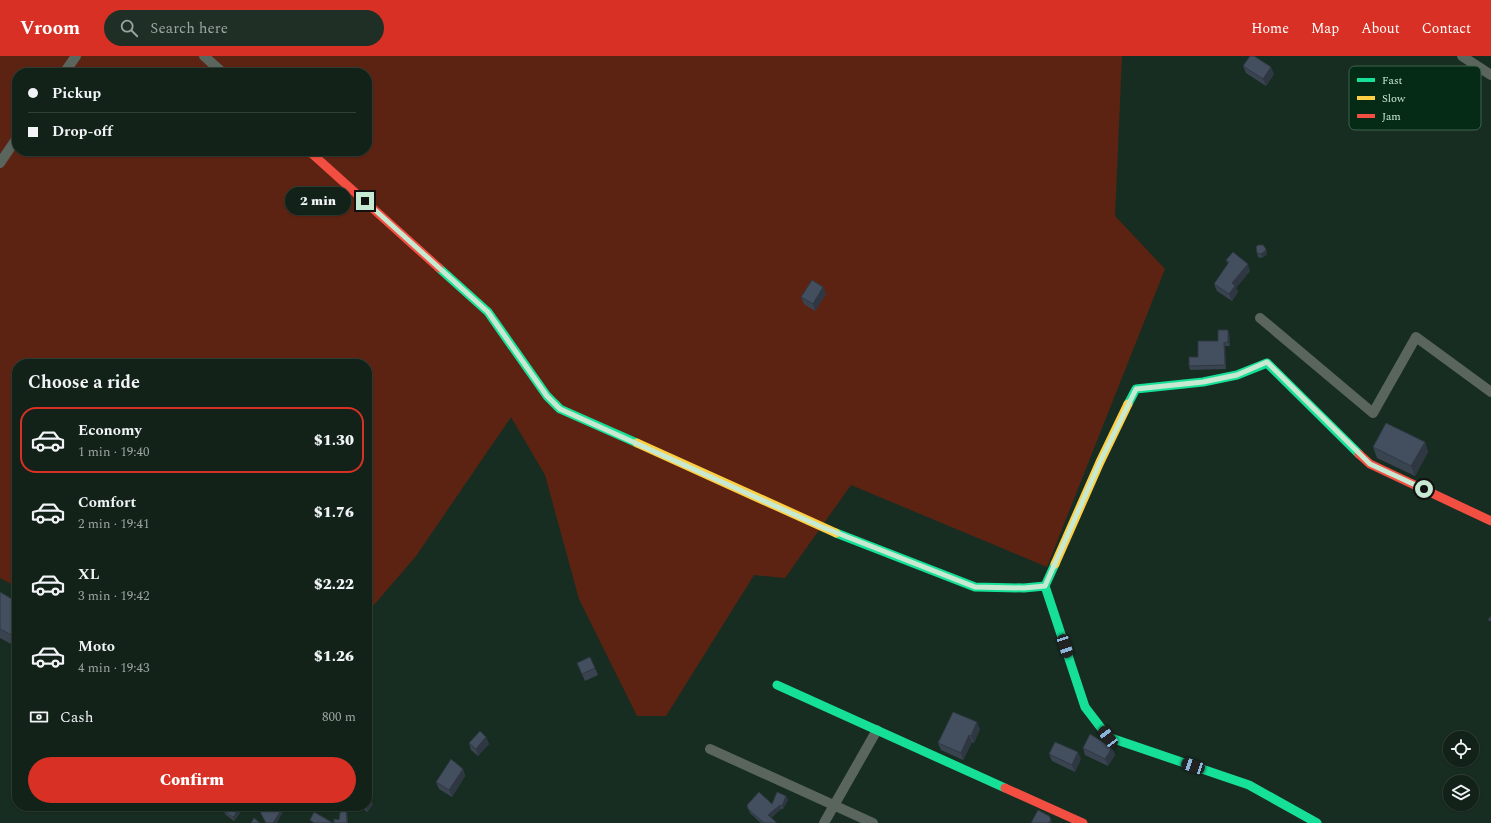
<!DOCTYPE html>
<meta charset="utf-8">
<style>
body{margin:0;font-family:Spectral,serif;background:#1f2f26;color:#f1f3f6;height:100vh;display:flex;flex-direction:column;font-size:15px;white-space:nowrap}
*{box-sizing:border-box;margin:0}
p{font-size:13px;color:#9ca4a2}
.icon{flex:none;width:22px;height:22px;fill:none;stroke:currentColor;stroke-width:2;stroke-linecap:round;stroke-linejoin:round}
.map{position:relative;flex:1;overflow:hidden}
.sheet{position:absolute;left:12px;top:303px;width:360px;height:452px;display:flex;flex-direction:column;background:#122219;border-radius:16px;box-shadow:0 1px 3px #0004,0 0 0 1px #313f38}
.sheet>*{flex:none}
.guide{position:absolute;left:12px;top:12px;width:360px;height:88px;border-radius:16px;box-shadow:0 1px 3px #0004,0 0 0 1px #313f38;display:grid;align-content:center;height:88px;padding:0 16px;background:#122219}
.tools{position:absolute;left:1443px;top:675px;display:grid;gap:8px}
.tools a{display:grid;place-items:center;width:36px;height:36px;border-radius:50%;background:#122219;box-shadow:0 1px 3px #0004,0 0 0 1px #313f38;font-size:20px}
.end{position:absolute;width:18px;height:18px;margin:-9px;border:5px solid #c7e9d1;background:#111;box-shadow:0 0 0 2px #111}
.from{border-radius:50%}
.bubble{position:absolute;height:28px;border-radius:14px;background:#122219;box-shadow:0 1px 3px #0004,0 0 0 1px #313f38;font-size:13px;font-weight:800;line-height:28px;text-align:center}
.car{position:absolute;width:12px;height:24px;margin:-12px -6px;border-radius:5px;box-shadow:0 0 3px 1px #0007;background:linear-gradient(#222 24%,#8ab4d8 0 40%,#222 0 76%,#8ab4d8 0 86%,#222 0)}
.guide b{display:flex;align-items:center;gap:14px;height:38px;font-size:15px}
.guide b+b{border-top:1px solid #313f38}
.guide i{width:10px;height:10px;background:#f1f3f6}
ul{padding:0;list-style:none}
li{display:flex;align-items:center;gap:12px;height:66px;margin:0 8px 6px;padding:0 8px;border:2px solid transparent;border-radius:16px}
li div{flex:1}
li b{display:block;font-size:15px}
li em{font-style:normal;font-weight:800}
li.current{border-color:#d93025}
li>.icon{width:36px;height:36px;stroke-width:1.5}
h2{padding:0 16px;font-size:18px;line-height:48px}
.pay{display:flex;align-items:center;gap:10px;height:44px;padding:0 16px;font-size:15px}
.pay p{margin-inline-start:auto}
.primary-button{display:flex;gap:8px;margin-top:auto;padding:8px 16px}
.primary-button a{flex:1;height:46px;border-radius:24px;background:#d93025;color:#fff;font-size:16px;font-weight:800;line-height:46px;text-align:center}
header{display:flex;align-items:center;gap:24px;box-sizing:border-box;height:56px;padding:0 20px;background:#d93025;color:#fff}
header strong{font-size:19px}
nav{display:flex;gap:22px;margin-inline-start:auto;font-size:14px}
.search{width:280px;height:36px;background:#1f2f26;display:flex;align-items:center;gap:10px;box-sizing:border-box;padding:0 14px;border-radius:22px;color:#9ca4a2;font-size:15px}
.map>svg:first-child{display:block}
.green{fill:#5d2312;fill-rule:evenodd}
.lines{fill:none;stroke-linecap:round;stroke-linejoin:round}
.street{stroke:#59655d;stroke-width:10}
.fast{stroke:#16e098;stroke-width:9}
.slow{stroke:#ffcf43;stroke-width:9}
.jam{stroke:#f24e42;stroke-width:9}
.wall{fill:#3a4451}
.shaded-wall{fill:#2f3742}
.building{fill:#434f5e;stroke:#2f3742}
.route{stroke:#c7e9d1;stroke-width:5}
.key{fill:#052b16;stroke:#3f644e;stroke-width:1}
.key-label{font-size:11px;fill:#c7e9d1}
</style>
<header>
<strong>Vroom</strong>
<div class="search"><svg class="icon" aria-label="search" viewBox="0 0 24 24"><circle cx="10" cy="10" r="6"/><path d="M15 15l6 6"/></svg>Search here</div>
<nav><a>Home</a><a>Map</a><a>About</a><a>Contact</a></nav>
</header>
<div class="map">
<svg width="1491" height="767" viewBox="0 0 1491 767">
<rect width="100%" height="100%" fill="#182d21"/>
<!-- green -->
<path class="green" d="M0,0H1122L1115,160L1165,213L1047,511L851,429L785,522L754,519L666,660H637L579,543L545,419L511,361L416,500L367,557V308H17V531L0,522ZM17,17H367V95H17Z"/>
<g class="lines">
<!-- street -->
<path class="street" d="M204,0L223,17
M1462,0L1491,19
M64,17L76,0
M0,107L17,82
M1260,262L1373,357L1416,281L1491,336
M710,693L873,767
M824,767L877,674"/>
<!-- fast -->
<path class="fast" d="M439,212L488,256L547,340L560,353L637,387
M1128,348L1136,333L1203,326L1237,319L1267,307L1359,398
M836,477L975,531L1024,532L1045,530
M1055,508L1045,530L1085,651L1108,681L1249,729L1317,767
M777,629L1005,732"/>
<!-- slow -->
<path class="slow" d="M637,387L836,477
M1055,508L1100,406L1128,348"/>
<!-- jam -->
<path class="jam" d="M309,95L439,212
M1359,398L1370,408L1491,465
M1005,732L1083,767"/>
</g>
<!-- wall -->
<path class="wall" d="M1243,10L1274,18L1266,30L1246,17Z
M1267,196L1266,199L1262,202L1258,201L1257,197Z
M1226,204L1250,215L1236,232L1238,236L1232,245L1217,235L1214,228L1228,208Z
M823,231L826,238L815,255L804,248L801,241Z
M1229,277L1230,290H1225L1226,313L1190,314L1189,310L1198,301Z
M1425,386L1428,396L1415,420L1377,402L1373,391Z
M0,536L17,546V591L0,582Z
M577,607L595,612L598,619L585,625Z
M980,673L974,687L972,686L963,704L941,694L938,687Z
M486,681L489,688L478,700L471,694L469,687Z
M1083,692H1112L1115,699L1108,710L1085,699Z
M1049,698L1081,703L1075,716L1052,705Z
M463,713L465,720L452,741L439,733L436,726Z
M367,736L369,740L368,742L373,748L367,756L360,750H367Z
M786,740L788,744L783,753H781L771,762L777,767H761L750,757L747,749L772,748Z
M239,753L240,757L234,765L225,758L224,755Z"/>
<!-- shaded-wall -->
<path class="shaded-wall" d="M1271,11L1274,18L1266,30L1263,23Z
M1266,193L1267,196L1266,199L1262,202L1261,198Z
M1248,208L1250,215L1236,232L1238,236L1232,245L1229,238L1232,227Z
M823,231L826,238L815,255L813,248Z
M1228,274L1229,277L1230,290L1228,286Z
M1224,287L1225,290L1226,313L1225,309Z
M1425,386L1428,396L1415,420L1411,410Z
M977,666L980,673L974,687L971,680Z
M969,679L972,686L963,704L961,697Z
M486,681L489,688L478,700L476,693Z
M1112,692L1115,699L1108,710L1105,703Z
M1078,696L1081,703L1075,716L1072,709Z
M463,713L465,720L452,741L449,734Z
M786,740L788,744L783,753L782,750Z
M371,745L373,748L367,756L366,752Z
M780,749L781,753L769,763L768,759Z
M346,750H347L348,767H347Z
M239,753L240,757L234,765L233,761Z
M282,753L283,756L277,767H273Z
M1051,763L1052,767H1049Z"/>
<!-- building -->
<path class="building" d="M1250,0H1254L1271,11L1263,23L1243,10Z
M1258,189H1263L1266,193L1265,195L1261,198L1257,197L1256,191Z
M1233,196L1248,208L1232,227L1235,230L1229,238L1214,228L1229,206L1226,204Z
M812,224L823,231L813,248L801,241Z
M1218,274H1228V286L1224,287L1225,309L1189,310V301H1198V285H1218Z
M1386,367L1425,386L1411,410L1373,391Z
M0,536L17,546V582L0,573Z
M1491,560V565L1488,564Z
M590,601L595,612L582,618L577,607Z
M953,656L977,666L971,680L969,679L961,697L938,687Z
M480,675L486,681L476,693L469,687Z
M1090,678L1112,692L1105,703L1083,692Z
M1055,686L1078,696L1072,709L1049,698Z
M451,703L463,713L449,734L436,726Z
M759,736L772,748L777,736L786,740L782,750L780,749L768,759L777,767H764L748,753L747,749Z
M367,741L371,745L366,752L363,750H367Z
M228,750H234L239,753L233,761L224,755Z
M257,750H278L282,753L273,767H266Z
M341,750H346L347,767H334V763L339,764Z
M1038,754L1049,760L1051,763L1049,767H1031Z
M314,756L333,767H314L310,764Z
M254,762L260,767H251Z"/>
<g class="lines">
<!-- route -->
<path class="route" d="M365,145L488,256L547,340L560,353L822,471L975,531L1024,532L1045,530L1100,406L1136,333L1203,326L1237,319L1267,306L1370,408L1424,433"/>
</g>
<!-- legend -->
<rect x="1349" y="10" width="132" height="64" rx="6" class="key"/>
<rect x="1357" y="22" width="18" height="4" fill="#16e098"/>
<rect x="1357" y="40" width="18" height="4" fill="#ffcf43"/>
<rect x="1357" y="58" width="18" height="4" fill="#f24e42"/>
<g class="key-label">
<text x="1382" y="28">Fast</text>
<text x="1382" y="46">Slow</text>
<text x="1382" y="64">Jam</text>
</g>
</svg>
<div class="tools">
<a><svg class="icon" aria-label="locate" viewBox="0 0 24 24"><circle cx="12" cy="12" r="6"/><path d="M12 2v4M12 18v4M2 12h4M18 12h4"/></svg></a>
<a><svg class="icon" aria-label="layers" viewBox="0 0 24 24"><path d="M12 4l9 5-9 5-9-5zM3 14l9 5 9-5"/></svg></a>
</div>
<i class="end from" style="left:1424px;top:433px"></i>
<i class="end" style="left:365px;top:145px"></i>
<div class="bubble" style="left:285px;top:131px;width:66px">2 min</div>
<i class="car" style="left:1065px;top:590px;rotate:162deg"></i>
<i class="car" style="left:1108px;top:681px;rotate:323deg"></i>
<i class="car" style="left:1193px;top:710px;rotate:289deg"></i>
<div class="guide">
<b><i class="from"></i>Pickup</b>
<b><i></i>Drop-off</b>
</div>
<section class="sheet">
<h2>Choose a ride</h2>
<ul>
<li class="current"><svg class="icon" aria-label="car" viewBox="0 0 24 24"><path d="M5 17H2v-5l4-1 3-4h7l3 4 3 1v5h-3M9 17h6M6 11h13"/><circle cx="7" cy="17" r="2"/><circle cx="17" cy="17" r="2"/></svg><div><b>Economy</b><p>1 min · 19:40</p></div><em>$1.30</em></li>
<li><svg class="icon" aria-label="car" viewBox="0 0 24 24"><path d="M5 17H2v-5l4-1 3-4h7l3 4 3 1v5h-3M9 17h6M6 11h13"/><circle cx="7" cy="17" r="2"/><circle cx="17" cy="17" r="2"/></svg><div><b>Comfort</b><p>2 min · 19:41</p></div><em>$1.76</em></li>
<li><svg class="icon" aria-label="car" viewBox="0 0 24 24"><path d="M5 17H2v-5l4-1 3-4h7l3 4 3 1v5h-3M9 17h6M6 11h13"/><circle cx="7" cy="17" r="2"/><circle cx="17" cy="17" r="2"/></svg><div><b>XL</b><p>3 min · 19:42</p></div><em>$2.22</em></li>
<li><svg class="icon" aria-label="car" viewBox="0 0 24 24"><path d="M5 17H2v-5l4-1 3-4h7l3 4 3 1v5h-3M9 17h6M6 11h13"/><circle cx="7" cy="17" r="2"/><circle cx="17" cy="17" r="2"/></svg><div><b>Moto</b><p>4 min · 19:43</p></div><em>$1.26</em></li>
</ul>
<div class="pay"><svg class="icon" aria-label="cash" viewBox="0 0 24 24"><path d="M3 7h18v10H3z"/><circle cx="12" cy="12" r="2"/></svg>Cash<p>800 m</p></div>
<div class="primary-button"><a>Confirm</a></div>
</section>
</div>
